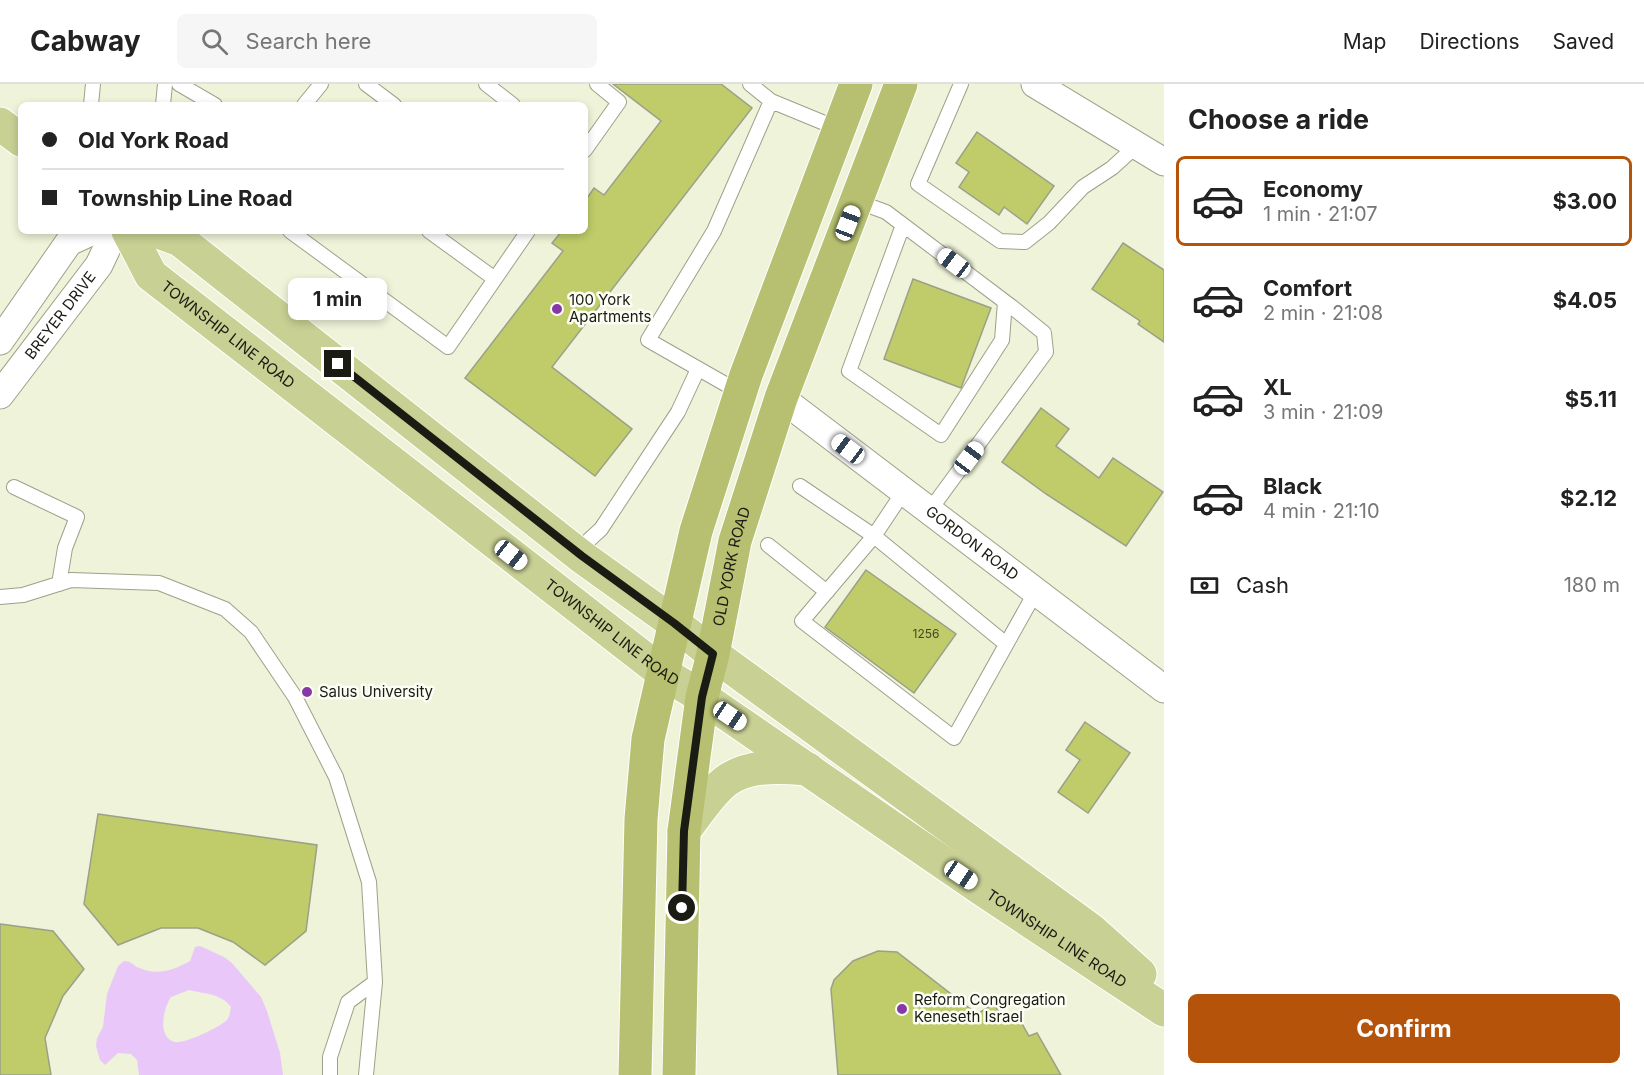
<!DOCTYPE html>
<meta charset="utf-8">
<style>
body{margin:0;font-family:Inter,sans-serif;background:#f6f6f6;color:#222;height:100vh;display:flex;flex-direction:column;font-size:22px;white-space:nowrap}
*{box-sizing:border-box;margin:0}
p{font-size:20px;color:#767676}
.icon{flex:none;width:33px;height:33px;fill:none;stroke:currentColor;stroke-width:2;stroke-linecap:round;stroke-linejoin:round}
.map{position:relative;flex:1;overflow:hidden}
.drawer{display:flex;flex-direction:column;background:#fff;width:480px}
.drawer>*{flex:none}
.banner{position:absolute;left:18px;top:18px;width:570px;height:132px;border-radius:9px;box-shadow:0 3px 9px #0003;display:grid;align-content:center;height:132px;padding:0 24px;background:#fff}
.end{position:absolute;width:27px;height:27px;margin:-14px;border:8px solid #1a1c13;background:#fff;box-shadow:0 0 0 3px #fff}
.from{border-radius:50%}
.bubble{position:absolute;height:42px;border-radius:9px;background:#fff;box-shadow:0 3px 9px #0003;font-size:20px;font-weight:700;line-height:42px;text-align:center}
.car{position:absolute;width:18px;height:36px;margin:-18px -9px;border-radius:8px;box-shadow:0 0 4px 2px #0007;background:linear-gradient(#fff 24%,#345 0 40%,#fff 0 76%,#345 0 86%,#fff 0)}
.banner b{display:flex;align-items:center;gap:21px;height:57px;font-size:22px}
.banner b+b{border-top:2px solid #e0e0e0}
.banner i{width:15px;height:15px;background:#222}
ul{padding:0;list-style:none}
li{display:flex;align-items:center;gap:18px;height:90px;margin:0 12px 9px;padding:0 12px;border:3px solid transparent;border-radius:9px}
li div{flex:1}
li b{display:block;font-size:22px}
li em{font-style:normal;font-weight:700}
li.selected{border-color:#b45309}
li>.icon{width:54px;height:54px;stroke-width:1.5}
h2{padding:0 24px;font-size:27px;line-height:72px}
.pay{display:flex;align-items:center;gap:15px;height:66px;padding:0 24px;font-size:22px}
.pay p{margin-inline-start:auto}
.primary-button{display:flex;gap:12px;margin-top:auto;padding:12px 24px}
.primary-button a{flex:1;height:69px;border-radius:9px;background:#b45309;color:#fff;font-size:24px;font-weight:700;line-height:69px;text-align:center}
header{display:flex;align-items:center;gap:36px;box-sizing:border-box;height:84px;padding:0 30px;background:#fff;border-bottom:2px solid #e0e0e0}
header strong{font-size:28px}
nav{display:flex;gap:33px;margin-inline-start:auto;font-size:21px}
.search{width:420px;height:54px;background:#f6f6f6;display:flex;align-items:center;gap:15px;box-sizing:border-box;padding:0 21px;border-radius:9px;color:#767676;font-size:22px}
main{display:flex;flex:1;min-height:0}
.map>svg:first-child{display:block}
.water{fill:#e9c8f9;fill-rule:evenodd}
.building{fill:#bfcc69;stroke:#9ba088;stroke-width:1.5}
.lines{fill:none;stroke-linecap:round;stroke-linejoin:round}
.service-casing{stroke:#9ca189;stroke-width:16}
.minor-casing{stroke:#9ca189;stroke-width:29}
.primary-casing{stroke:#fff;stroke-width:35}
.trunk-casing{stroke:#fff;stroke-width:35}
.service{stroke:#fff;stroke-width:14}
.minor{stroke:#fff;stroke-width:27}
.primary{stroke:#c8d094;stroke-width:33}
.trunk{stroke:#b6c070;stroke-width:33}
.route{stroke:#1a1c13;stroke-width:8}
.poi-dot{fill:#8738a8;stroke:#fcfef4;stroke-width:2}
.labels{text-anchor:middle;stroke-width:5;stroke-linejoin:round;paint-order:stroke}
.number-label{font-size:12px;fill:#434828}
.poi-label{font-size:15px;fill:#1a1c13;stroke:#fcfef4;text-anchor:start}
.street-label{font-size:15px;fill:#1a1c13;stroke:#fcfef4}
</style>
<header>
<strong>Cabway</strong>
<div class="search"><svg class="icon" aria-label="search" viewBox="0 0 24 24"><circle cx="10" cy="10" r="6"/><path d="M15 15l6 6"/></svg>Search here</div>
<nav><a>Map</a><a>Directions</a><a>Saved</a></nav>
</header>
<main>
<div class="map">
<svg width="1164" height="991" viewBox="0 0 1164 991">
<rect width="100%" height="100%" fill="#eef3d9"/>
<!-- water -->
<path class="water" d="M200,862L224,873L232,879L261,913L267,927L280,969L283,991H139L137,976L131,970L118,969L105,981L100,976L96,962L97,954L103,943L107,910L118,882L124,877C130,877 132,880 137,883C155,892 173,887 190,877L195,863ZM189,906C204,910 221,909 231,923C230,928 230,932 227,936C220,943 185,960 175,958C156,953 164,923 171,913Z"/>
<!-- building -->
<path class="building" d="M613,0H721L752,24L552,283L632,345L595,392L465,294L563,167L552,159L562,147H585V117L594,104L604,111L661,37Z
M977,48L1054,102L1027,140L1004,123L999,131L959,103L969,88L956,79Z
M1123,159L1164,186V258L1138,240L1140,237L1092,205Z
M913,195L991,224L961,304L884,275Z
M1041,324L1069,345L1056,362L1099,394L1113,374L1163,408L1126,462L1046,410L1002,378Z
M866,486L956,550L914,609L825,543Z
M1085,638L1130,669L1088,729L1058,708L1080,676L1066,666Z
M98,730L317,761L306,847L265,881L233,858L198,844H161L118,861L84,820Z
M0,840L53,847L84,885L63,912L45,954L51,991H0Z
M878,867L897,868L977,930L994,920L1005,938L1017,931L1029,952L1037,949L1061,991H838L831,905L834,896L853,877Z"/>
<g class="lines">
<defs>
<path id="service" d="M179,0L215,21
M366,0L394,21
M486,0L513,21
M750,0L771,17
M961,0L918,100L1000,157L1025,158L1049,139L1083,103L1112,84L1136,62
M91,21L93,0
M163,21L165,0
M304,21L321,0
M585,66L619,18L597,0
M856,117L886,128L1012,223L1044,249L1046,268L930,426
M903,141L849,287L941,351L1002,256L1005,218
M290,147L448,263L528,147
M429,147L495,195
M741,309L648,256L714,147L771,17L839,45
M800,402L874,452L904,407
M14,403L77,433L65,464L59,500
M768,461L827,508
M576,468L601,445L678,328L698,285
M0,513L23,511L71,496L159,499L225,525L251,548L295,613L336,693L369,798L375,898L366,991
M1006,560L874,452L802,537L954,654L1036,507
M330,991V973L348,918L375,898"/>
<g id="minor">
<path d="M1035,0L1164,78"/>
<path d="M0,257L69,158L93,147"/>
<path id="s1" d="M0,311L99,181L115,147"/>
<path id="s2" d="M781,314L1164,605"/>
</g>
<g id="primary">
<path d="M0,40L21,56"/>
<path id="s3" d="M128,147L151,191L663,589L702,613L980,804L1164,926"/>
<path d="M156,147L180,156L582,473L674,539L713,570L1091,846L1140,890"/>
<path d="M684,747C696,732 711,708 726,697C749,680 781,683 808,685"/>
</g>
<g id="trunk">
<path d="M635,991L641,735L648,655L696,447L746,291L856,0"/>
<path id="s4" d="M679,991L684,747L702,613L713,570L735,457L781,314L901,0"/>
</g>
</defs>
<!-- service casing -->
<use href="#service" class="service-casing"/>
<!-- minor casing -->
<use href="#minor" class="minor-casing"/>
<!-- primary casing -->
<use href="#primary" class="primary-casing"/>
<!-- trunk casing -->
<use href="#trunk" class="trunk-casing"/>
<!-- service -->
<use href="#service" class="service"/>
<!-- minor -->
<use href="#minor" class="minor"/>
<!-- primary -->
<use href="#primary" class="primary"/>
<!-- trunk -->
<use href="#trunk" class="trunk"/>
</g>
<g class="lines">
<!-- route -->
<path class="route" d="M338,280L582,472L674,539L713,570L702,613L684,747L682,824"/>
</g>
<!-- markers -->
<g class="poi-dot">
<circle cx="557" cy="225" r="6"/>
<circle cx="307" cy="608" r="6"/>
<circle cx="902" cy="925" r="6"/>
</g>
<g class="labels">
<!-- number labels -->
<g class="number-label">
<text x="926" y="554">1256</text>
</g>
<!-- poi labels -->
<g class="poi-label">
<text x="569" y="221">100 York<tspan x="569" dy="17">Apartments</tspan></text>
<text x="319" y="613">Salus University</text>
<text x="914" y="921">Reform Congregation<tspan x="914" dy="17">Keneseth Israel</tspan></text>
</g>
<!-- street labels -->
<g class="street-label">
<text dy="5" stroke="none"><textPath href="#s1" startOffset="100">BREYER DRIVE</textPath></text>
<text dy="5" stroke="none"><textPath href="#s3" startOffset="147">TOWNSHIP LINE ROAD</textPath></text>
<text dy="5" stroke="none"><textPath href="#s2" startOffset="240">GORDON ROAD</textPath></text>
<text dy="5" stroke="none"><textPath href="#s4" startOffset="513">OLD YORK ROAD</textPath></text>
<text dy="5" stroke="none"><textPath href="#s3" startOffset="633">TOWNSHIP LINE ROAD</textPath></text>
<text dy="5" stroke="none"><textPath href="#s3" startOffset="1173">TOWNSHIP LINE ROAD</textPath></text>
</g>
</g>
</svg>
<i class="end from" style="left:682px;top:824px"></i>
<i class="end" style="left:338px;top:280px"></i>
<div class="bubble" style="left:288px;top:194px;width:99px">1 min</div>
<i class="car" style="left:848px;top:139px;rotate:21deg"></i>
<i class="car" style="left:954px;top:179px;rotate:307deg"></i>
<i class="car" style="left:848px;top:365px;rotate:307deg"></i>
<i class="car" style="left:969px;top:374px;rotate:37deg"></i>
<i class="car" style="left:511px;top:471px;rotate:128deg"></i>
<i class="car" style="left:730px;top:632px;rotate:124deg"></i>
<i class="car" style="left:961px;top:791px;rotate:124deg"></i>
<div class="banner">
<b><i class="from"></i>Old York Road</b>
<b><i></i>Township Line Road</b>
</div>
</div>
<section class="drawer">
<h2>Choose a ride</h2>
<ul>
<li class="selected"><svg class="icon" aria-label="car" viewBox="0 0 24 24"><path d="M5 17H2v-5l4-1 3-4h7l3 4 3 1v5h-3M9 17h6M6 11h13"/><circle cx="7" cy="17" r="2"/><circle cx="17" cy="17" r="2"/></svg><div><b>Economy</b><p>1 min · 21:07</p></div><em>$3.00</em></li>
<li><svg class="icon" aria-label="car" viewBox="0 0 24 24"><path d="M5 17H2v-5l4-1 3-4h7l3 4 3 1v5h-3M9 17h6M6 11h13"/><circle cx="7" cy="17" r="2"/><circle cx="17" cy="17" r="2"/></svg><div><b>Comfort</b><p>2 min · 21:08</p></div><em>$4.05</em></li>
<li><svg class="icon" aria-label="car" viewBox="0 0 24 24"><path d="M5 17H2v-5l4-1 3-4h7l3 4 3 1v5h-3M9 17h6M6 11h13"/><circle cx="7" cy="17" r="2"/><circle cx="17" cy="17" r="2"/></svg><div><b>XL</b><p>3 min · 21:09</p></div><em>$5.11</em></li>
<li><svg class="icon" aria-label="car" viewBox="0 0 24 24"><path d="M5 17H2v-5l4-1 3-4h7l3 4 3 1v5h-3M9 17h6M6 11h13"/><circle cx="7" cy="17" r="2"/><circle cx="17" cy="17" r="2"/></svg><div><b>Black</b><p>4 min · 21:10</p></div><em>$2.12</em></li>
</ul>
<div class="pay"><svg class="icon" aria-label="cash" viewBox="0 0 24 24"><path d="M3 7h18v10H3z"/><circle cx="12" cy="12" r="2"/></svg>Cash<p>180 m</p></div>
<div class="primary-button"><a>Confirm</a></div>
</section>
</main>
